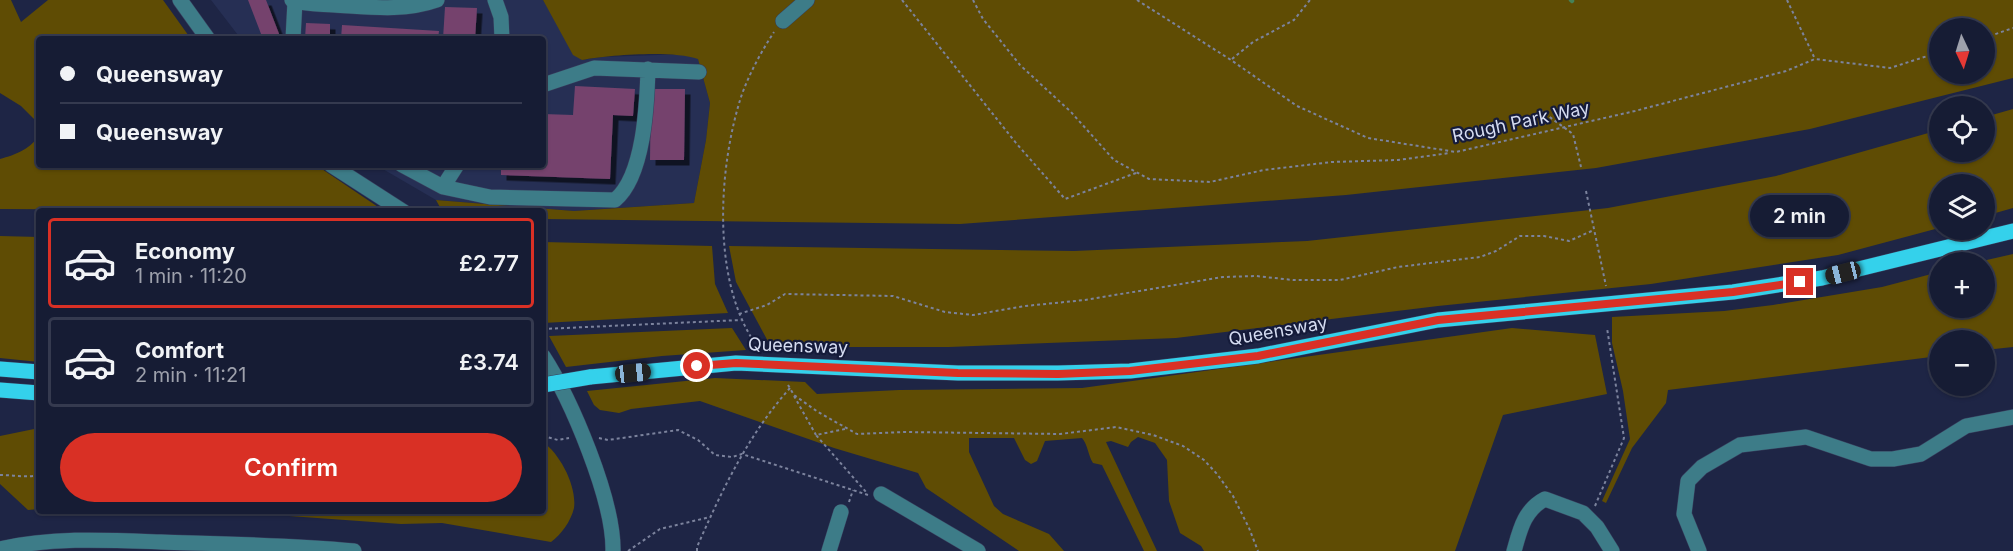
<!DOCTYPE html>
<meta charset="utf-8">
<style>
body{margin:0;font-family:Inter,sans-serif;background:#1f253c;color:#f1f3f6;height:100vh;display:flex;flex-direction:column;font-size:22px;white-space:nowrap}
*{box-sizing:border-box;margin:0}
p{font-size:20px;color:#9ea1ac}
.icon{flex:none;width:33px;height:33px;fill:none;stroke:currentColor;stroke-width:2;stroke-linecap:round;stroke-linejoin:round}
.map{position:relative;flex:1;overflow:hidden}
.sheet{position:absolute;left:36px;top:208px;width:510px;height:306px;display:flex;flex-direction:column;background:#161c34;border-radius:6px;box-shadow:0 2px 4px #0004,0 0 0 2px #353a4f}
.sheet>*{flex:none}
.top-card{position:absolute;left:36px;top:36px;width:510px;height:132px;border-radius:6px;box-shadow:0 2px 4px #0004,0 0 0 2px #353a4f;display:grid;align-content:center;height:132px;padding:0 24px;background:#161c34}
.needle{width:39px;rotate:176deg}
.controls{position:absolute;left:1929px;top:18px;display:grid;gap:12px}
.controls a{display:grid;place-items:center;width:66px;height:66px;border-radius:50%;background:#161c34;box-shadow:0 2px 4px #0004,0 0 0 2px #353a4f;font-size:30px}
.end{position:absolute;width:27px;height:27px;margin:-14px;border:8px solid #d93025;background:#fff;box-shadow:0 0 0 3px #fff}
.from{border-radius:50%}
.bubble{position:absolute;height:42px;border-radius:21px;background:#161c34;box-shadow:0 2px 4px #0004,0 0 0 2px #353a4f;font-size:20px;font-weight:600;line-height:42px;text-align:center}
.car{position:absolute;width:18px;height:36px;margin:-18px -9px;border-radius:8px;box-shadow:0 0 4px 2px #0007;background:linear-gradient(#222 24%,#8ab4d8 0 40%,#222 0 76%,#8ab4d8 0 86%,#222 0)}
.top-card b{display:flex;align-items:center;gap:21px;height:57px;font-size:22px}
.top-card b+b{border-top:2px solid #353a4f}
.top-card i{width:15px;height:15px;background:#f1f3f6}
ul{padding:10px 0 0;list-style:none}
li{display:flex;align-items:center;gap:18px;height:90px;margin:0 12px 9px;padding:0 12px;border:3px solid #353a4f;border-radius:6px}
li div{flex:1}
li b{display:block;font-size:22px}
li em{font-style:normal;font-weight:600}
li.active{border-color:#d93025}
li>.icon{width:54px;height:54px;stroke-width:1.5}
.button{display:flex;gap:12px;margin-top:auto;padding:12px 24px}
.button a{flex:1;height:69px;border-radius:36px;background:#d93025;color:#fff;font-size:24px;font-weight:600;line-height:69px;text-align:center}
.map>svg:first-child{display:block}
.built{fill:#262f54}
.green{fill:#5f4c04;fill-rule:evenodd}
.lines{fill:none;stroke-linecap:round;stroke-linejoin:round}
.stream{stroke:#468157;stroke-width:4.5}
.building{fill:#74436d;filter:url(#shadow)}
.minor-casing{stroke:#383f5d;stroke-width:16}
.major-casing{stroke:#383f5d;stroke-width:16}
.path{stroke:#7c839d;stroke-width:2;stroke-dasharray:3 3;stroke-linecap:butt}
.minor{stroke:#3d7c88;stroke-width:15}
.major{stroke:#34d1eb;stroke-width:15}
.major-bridge-casing{stroke:#383f5d;stroke-width:16;stroke-linecap:butt}
.major-bridge{stroke:#34d1eb;stroke-width:15}
.route{stroke:#d93025;stroke-width:8}
.labels{text-anchor:middle;stroke-width:4.5;stroke-linejoin:round;paint-order:stroke}
.street-label{font-size:18px;fill:#d5dcf1;stroke:#151b3a}
</style>
<div class="map">
<svg width="2013" height="551" viewBox="0 0 2013 551">
<defs>
<filter id="shadow"><feDropShadow dx="5.5" dy="5.5" stdDeviation="0" flood-color="#0009"/></filter>
</defs>
<rect width="100%" height="100%" fill="#1e2545"/>
<!-- built -->
<path class="built" d="M211,0H543L582,60L602,57L685,54L698,58L710,103L706,140L694,203L574,211L436,200L376,165H543V39H241Z"/>
<!-- green -->
<path class="green" d="M0,0H11L21,22L48,0H163L191,39H39V124L21,106L0,93Z
M543,0H2013V78L1810,129L1596,168L1346,195L960,224L543,219V212L442,211L436,200L574,211L694,203L706,140L710,103L698,59C672,50 610,55 582,60L573,55ZM1940,28H1984V74H1940Z
M2013,109V208L1985,216L1984,184H1940L1939,228L1838,255L1651,284L1438,306L1176,338L949,347H771L736,282L729,246L1074,251L1307,241L1608,208L1776,176L1939,130L1940,152H1984L1985,117Z
M39,134V165H316L384,211L0,209V159C15,155 33,148 39,134Z
M0,236L39,237V362L0,358Z
M543,242L712,246L715,284L728,313L543,323Z
M2013,254V347L1985,350L1984,340H1940L1939,356L1668,390L1666,403L1632,448L1606,503L1602,501L1630,439L1623,391L1612,343V317L1724,311L1773,305L1882,287L1939,272L1940,308H1984V262H1978Z
M732,328L746,350L662,356L566,367L549,336Z
M1512,328L1595,335L1607,394L1503,415L1455,551H1204L1201,546L1180,533L1169,501L1167,460L1155,443L1138,437L1131,442L1128,447L1111,441L1106,442L1157,551H1144L1102,465L1093,463C1088,455 1088,445 1082,438L1045,441L1037,461L1031,464L1025,460L1014,438H969V452L994,506L1003,514L1049,534L1064,551H1019L926,488L918,473L834,448L700,401L631,409L619,413L600,410L594,405L587,391L715,378L805,382L817,394L899,390L1082,388Z
M39,428V509L28,510L0,484V436Z
M543,442C560,454 577,486 574,508C571,521 561,535 551,542L442,523L401,524L231,512H543Z"/>
<g class="lines">
<!-- stream -->
<path class="stream" d="M1571,0L1572,1"/>
</g>
<!-- building -->
<path class="building" d="M248,0H266L281,39H263Z
M445,7L477,8L475,39H443Z
M306,23L330,24V39H305Z
M342,25L439,31L438,39H341Z
M575,86L635,89L633,116L613,115L610,179L501,175V165H543V114L573,115Z
M651,89H685L684,160H650Z"/>
<g class="lines">
<defs>
<path id="minor" d="M180,0L208,39
M292,0C306,5 320,4 334,5C369,7 403,12 437,0
M495,0L501,17L502,39
M783,21L807,0
M293,39L295,1
M543,85L594,68L699,72
M331,165L404,212
M402,165L443,187L457,165
M443,187L490,197L615,200C644,176 647,105 648,69
M543,356C571,399 614,500 613,551
M881,494L978,551
M0,549C52,537 107,540 161,542C226,544 290,545 354,551
M829,551L841,512
M1514,551C1520,530 1524,510 1545,499L1583,513L1597,527L1612,551
M1699,551L1684,514L1688,481L1702,467L1740,445L1806,437L1871,459H1893L1921,454L1966,426L2013,417"/>
<path id="major" d="M0,369L39,372
M590,377L736,363L958,373H1058L1130,371L1258,356L1438,320L1733,292L1822,278L2013,231
M0,390L39,393"/>
</defs>
<!-- minor casing -->
<use href="#minor" class="minor-casing"/>
<!-- major casing -->
<use href="#major" class="major-casing"/>
<!-- path -->
<path class="path" d="M902,0L1016,143L1065,199L1136,173
M973,0L983,19L1020,65L1071,112L1114,160L1149,179L1210,182L1264,170L1332,162L1398,160L1450,153
M1137,0L1231,60L1297,106L1368,138L1456,152L1635,111L1786,71L1815,59L1890,68L1940,52
M1787,0L1815,59
M1984,38L2013,28
M1232,59L1253,42L1294,20L1310,0
M1540,110L1573,134L1581,167
M1586,191L1606,286
M739,314L767,305L785,294L893,296L945,312L973,315L1025,306L1085,300L1223,277L1256,276L1293,280H1340L1398,267L1480,257L1496,251L1520,236H1544L1569,241L1594,230
M543,329L741,320
M751,337C712,273 719,166 741,97C749,74 761,52 774,32
M788,385L794,395L818,412L857,434L905,432L1060,434L1116,427L1153,435L1183,446L1204,460L1217,474L1233,496L1249,528L1258,551
M794,396L816,435
M845,429L816,435L866,492
M543,436L558,440L569,438
M599,438L608,440L678,430L698,440L715,455L732,457L742,454L868,495
M0,475C13,475 27,478 39,475
M849,502L853,490
M1595,506L1624,438L1607,328
M628,551L660,529L710,517
M697,551V547C722,490 748,435 790,388"/>
<!-- minor -->
<use href="#minor" class="minor"/>
<!-- major -->
<use href="#major" class="major"/>
<defs>
<path id="major-bridge" d="M543,385L590,377"/>
</defs>
<!-- major-bridge casing -->
<use href="#major-bridge" class="major-bridge-casing"/>
<!-- major-bridge -->
<use href="#major-bridge" class="major-bridge"/>
</g>
<g class="lines">
<!-- route -->
<path class="route" d="M697,366L736,363L958,373L1058,374L1130,371L1258,356L1438,320L1733,292L1800,282"/>
</g>
<g class="labels">
<!-- street labels -->
<g class="street-label">
<text transform="translate(1521 122) rotate(-12)" y="6">Rough Park Way</text>
<text transform="translate(1278 331) rotate(-10)" y="6">Queensway</text>
<text transform="translate(798 346) rotate(2)" y="6">Queensway</text>
</g>
</g>
</svg>
<div class="controls">
<a><svg class="needle" viewBox="-14 -14 28 28"><path d="M0-13l5 13h-10z" fill="#e53935"/><path d="M0 13l5-13h-10z" fill="#9ea1ac"/></svg></a>
<a><svg class="icon" aria-label="locate" viewBox="0 0 24 24"><circle cx="12" cy="12" r="6"/><path d="M12 2v4M12 18v4M2 12h4M18 12h4"/></svg></a>
<a><svg class="icon" aria-label="layers" viewBox="0 0 24 24"><path d="M12 4l9 5-9 5-9-5zM3 14l9 5 9-5"/></svg></a>
<a>+</a>
<a>−</a>
</div>
<i class="end from" style="left:697px;top:366px"></i>
<i class="end" style="left:1800px;top:282px"></i>
<div class="bubble" style="left:1750px;top:195px;width:99px">2 min</div>
<i class="car" style="left:1843px;top:273px;rotate:256deg"></i>
<i class="car" style="left:633px;top:373px;rotate:84deg"></i>
<div class="top-card">
<b><i class="from"></i>Queensway</b>
<b><i></i>Queensway</b>
</div>
<section class="sheet">
<ul>
<li class="active"><svg class="icon" aria-label="car" viewBox="0 0 24 24"><path d="M5 17H2v-5l4-1 3-4h7l3 4 3 1v5h-3M9 17h6M6 11h13"/><circle cx="7" cy="17" r="2"/><circle cx="17" cy="17" r="2"/></svg><div><b>Economy</b><p>1 min · 11:20</p></div><em>£2.77</em></li>
<li><svg class="icon" aria-label="car" viewBox="0 0 24 24"><path d="M5 17H2v-5l4-1 3-4h7l3 4 3 1v5h-3M9 17h6M6 11h13"/><circle cx="7" cy="17" r="2"/><circle cx="17" cy="17" r="2"/></svg><div><b>Comfort</b><p>2 min · 11:21</p></div><em>£3.74</em></li>
</ul>
<div class="button"><a>Confirm</a></div>
</section>
</div>
